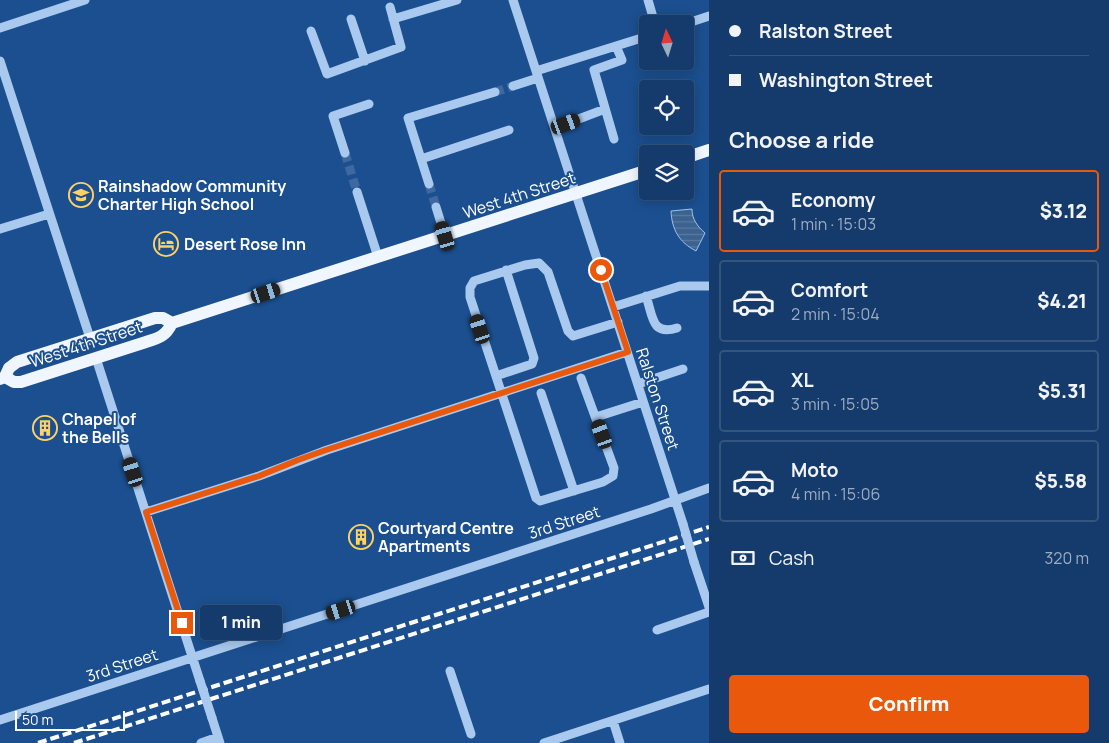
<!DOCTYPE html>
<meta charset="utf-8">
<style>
body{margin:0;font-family:Manrope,sans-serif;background:#214673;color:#f1f3f6;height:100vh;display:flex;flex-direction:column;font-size:19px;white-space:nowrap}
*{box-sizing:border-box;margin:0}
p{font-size:16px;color:#9dadc1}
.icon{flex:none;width:28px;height:28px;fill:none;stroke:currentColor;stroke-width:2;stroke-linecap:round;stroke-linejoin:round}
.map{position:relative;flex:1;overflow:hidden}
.side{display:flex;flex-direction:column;background:#143b6b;width:400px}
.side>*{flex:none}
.guide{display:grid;align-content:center;height:110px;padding:0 20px;background:#143b6b}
.needle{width:32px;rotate:356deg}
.fabs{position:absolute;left:639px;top:15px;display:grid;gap:10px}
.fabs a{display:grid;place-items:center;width:55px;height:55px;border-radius:5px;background:#143b6b;box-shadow:0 2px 12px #0003,0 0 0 1px #33557e;font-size:25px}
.scale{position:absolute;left:15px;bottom:12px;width:110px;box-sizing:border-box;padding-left:5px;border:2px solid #fff;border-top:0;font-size:14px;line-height:18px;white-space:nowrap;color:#fff;-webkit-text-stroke:4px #1b4f8f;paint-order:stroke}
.end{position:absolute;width:22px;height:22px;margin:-11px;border:6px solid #ea580c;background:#fff;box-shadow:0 0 0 2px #fff}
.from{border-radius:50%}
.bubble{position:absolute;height:35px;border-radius:5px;background:#143b6b;box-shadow:0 2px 12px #0003,0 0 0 1px #33557e;font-size:16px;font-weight:800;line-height:35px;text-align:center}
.car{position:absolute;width:15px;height:30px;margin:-15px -8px;border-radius:6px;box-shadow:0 0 4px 1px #0007;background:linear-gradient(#222 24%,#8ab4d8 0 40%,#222 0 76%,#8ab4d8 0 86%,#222 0)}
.guide b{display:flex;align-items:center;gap:18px;height:48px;font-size:19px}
.guide b+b{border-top:1px solid #33557e}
.guide i{width:12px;height:12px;background:#f1f3f6}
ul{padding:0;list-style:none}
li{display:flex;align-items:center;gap:15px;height:82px;margin:0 10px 8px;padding:0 10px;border:2px solid #33557e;border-radius:5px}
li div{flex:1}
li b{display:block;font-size:19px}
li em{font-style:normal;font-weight:800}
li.on{border-color:#ea580c}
li>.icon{width:45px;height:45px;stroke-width:1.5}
h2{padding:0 20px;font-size:22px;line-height:60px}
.pay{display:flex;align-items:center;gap:12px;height:55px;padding:0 20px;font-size:19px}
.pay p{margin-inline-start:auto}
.button{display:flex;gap:10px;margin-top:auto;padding:10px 20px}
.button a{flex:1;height:58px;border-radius:5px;background:#ea580c;color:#fff;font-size:20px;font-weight:800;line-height:58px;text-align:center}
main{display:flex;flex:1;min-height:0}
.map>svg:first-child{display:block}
.water{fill:url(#water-rules);stroke:#9cc4f0}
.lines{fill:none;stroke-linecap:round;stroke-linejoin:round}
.minor-tunnel{stroke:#3d69a0;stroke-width:9;stroke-dasharray:9 4.5;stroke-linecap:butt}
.minor{stroke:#a9c9ee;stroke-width:9}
.major{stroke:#f0f6ff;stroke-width:12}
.rail{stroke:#fff;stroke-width:4;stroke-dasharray:9 4;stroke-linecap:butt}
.minor-bridge{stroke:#a9c9ee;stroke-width:9}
.route{stroke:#ea580c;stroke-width:6}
.labels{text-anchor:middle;stroke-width:4;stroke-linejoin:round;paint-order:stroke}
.poi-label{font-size:16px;font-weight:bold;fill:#fff;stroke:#1b4f8f;text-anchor:start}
.street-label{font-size:16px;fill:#fff;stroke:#1b4f8f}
</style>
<main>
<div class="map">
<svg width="709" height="743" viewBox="0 0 709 743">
<defs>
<pattern id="water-rules" width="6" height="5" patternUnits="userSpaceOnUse" patternTransform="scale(1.25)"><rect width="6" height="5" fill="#3c6290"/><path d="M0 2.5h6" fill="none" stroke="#597aa1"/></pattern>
</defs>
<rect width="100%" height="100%" fill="#1b4f8f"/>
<!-- water -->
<path class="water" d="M692,209C692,219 697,226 705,233L696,251C679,242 672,230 671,211Z"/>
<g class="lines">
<!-- minor-tunnel -->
<path class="minor-tunnel" d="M495,92L513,86
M345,153L357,192
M429,184L436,207"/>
<!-- minor -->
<path class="minor" d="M513,0L683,524
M648,0L655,24
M351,19L365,61
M393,19L457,0
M685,24L709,16
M0,28L85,0
M311,31L327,74L401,47L390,7
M0,61L90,338
M536,71L648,36
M513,86L538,78
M555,128L605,109
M614,139L594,70L622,60L616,46
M345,153L333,116L369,104
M421,159L509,130
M429,184L408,118L495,92
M357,192L378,257
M436,207L445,236
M0,229L49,214
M646,296C653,316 651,336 677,328
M613,307L680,286H709
M96,358L200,681
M496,376L532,364L534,358L506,270
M581,378L614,468L613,476L603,482L540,501L536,498L470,297V288L474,281L525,265L539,263L548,272L568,331L573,336L618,322
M638,384L683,369
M541,393L574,491
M596,417L643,402
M146,512L259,476L327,450L627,352
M694,562L709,607
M657,630L709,612
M450,671L471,734
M212,718L220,743
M0,720L651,509L709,488
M613,721L620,743
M201,743L218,737
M544,743L709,689"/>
<!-- major -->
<path class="major" d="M685,158L709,150
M5,377L9,368L17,362L155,318H163L172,323L648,170
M0,379L5,377L14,382H21L146,342C159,338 166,336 172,323"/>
<!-- rail -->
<path class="rail" d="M38,743L709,527
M74,743L709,539"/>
<!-- minor-bridge -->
<path class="minor-bridge" d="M683,524L694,562
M200,681L212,718"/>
</g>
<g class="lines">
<!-- route -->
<path class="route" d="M182,623L146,512L259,476L298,460L326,450L628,352L601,270"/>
</g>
<!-- icons -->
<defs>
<symbol id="school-ring" viewBox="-11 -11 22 22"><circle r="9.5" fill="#1b4f8f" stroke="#ffd166" stroke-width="1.5"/><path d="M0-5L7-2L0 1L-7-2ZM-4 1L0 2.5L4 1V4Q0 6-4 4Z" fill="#ffd166"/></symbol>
<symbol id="hotel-ring" viewBox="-11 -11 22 22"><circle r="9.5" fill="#1b4f8f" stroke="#ffd166" stroke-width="1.5"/><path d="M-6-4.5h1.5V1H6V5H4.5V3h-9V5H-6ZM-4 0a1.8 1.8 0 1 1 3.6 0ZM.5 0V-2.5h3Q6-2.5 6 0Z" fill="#ffd166"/></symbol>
<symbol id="building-ring" viewBox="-11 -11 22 22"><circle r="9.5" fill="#1b4f8f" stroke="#ffd166" stroke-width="1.5"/><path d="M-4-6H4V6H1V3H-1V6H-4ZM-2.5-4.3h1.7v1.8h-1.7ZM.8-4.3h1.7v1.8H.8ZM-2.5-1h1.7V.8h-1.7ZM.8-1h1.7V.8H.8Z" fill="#ffd166"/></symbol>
</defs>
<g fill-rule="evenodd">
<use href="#school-ring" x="67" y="181" width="28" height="28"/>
<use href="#hotel-ring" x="152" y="230" width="28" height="28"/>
<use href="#building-ring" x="31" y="414" width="28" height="28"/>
<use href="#building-ring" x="347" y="523" width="28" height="28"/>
</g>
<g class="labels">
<!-- poi labels -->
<g class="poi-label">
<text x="98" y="192">Rainshadow Community<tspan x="98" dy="18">Charter High School</tspan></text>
<text x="184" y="250">Desert Rose Inn</text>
<text x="62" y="425">Chapel of<tspan x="62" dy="18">the Bells</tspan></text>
<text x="378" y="534">Courtyard Centre<tspan x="378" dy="18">Apartments</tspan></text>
</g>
<!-- street labels -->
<g class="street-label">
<text transform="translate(519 195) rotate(-18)" y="6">West 4th Street</text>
<text transform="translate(86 344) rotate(-18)" y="6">West 4th Street</text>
<text transform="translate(658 399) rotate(72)" y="6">Ralston Street</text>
<text transform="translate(564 522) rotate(-18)" y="6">3rd Street</text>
<text transform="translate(122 665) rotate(-18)" y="6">3rd Street</text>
</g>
</g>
</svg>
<div class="fabs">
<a><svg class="needle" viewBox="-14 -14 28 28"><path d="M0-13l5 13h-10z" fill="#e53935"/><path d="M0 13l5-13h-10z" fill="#9dadc1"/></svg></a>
<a><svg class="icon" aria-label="locate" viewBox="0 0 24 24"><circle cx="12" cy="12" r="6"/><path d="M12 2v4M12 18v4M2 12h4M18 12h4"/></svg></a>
<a><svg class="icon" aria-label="layers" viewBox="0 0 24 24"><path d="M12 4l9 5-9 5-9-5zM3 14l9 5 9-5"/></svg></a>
</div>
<div class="scale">50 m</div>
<i class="end from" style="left:601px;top:270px"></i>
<i class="end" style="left:182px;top:623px"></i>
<div class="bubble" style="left:200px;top:605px;width:82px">1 min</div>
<i class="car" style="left:566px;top:124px;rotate:70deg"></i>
<i class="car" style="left:445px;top:236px;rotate:343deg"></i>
<i class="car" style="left:266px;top:293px;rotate:72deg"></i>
<i class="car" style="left:480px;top:329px;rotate:342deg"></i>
<i class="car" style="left:602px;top:434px;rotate:340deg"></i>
<i class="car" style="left:133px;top:472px;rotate:342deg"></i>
<i class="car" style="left:341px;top:610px;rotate:252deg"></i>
</div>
<section class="side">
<div class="guide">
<b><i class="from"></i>Ralston Street</b>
<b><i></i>Washington Street</b>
</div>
<h2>Choose a ride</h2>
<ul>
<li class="on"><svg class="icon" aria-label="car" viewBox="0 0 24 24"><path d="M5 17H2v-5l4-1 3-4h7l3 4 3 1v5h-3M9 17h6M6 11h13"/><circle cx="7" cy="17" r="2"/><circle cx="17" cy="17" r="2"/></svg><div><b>Economy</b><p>1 min · 15:03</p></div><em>$3.12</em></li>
<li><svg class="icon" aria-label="car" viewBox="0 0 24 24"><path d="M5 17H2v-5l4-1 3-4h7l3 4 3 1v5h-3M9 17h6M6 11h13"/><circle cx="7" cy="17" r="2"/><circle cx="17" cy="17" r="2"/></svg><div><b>Comfort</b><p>2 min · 15:04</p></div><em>$4.21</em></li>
<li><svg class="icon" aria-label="car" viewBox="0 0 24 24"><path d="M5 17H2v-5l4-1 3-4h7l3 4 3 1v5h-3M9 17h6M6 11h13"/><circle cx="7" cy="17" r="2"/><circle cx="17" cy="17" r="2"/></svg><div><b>XL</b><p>3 min · 15:05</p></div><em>$5.31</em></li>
<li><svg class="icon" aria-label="car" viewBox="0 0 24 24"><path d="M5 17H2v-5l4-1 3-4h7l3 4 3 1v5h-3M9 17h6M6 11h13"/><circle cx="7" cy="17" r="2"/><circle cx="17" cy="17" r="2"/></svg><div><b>Moto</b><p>4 min · 15:06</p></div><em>$5.58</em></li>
</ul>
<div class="pay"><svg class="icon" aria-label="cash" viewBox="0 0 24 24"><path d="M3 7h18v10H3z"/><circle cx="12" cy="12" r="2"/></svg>Cash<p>320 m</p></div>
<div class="button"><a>Confirm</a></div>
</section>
</main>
